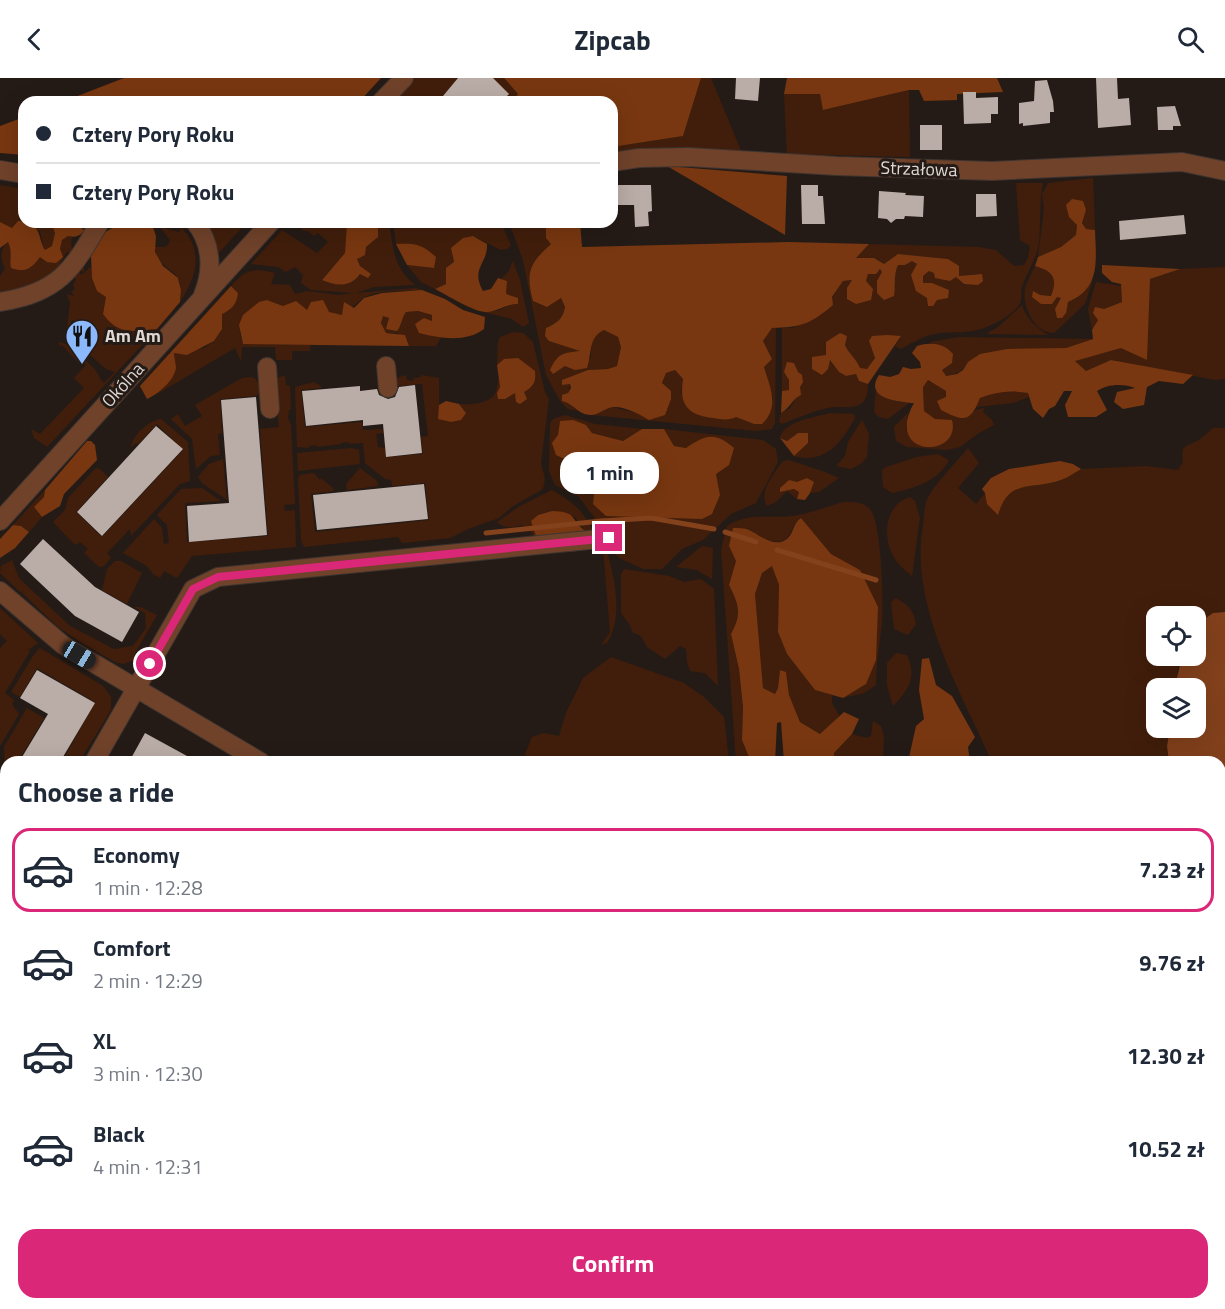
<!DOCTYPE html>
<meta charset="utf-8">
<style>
body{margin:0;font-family:"Titillium Web",sans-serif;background:#f6f6f7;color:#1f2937;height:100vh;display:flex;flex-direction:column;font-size:22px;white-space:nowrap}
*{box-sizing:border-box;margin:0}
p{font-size:20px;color:#747a83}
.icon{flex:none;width:33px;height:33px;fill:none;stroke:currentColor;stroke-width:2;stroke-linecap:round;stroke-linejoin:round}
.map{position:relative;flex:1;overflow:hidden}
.details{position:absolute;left:0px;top:678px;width:1226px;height:554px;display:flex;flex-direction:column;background:#fff;border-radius:18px 18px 0 0;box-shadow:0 6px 24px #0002}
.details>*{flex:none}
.hud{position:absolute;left:18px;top:18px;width:600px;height:132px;border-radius:18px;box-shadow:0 6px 24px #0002;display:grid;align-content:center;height:132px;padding:0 18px;background:#fff}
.fabs{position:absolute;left:1146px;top:528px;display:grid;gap:12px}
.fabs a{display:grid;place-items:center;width:60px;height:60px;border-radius:12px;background:#fff;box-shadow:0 6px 24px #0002;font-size:30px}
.end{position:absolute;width:27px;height:27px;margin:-14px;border:8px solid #db2777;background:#fff;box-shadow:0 0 0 3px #fff}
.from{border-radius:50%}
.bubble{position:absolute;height:42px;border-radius:18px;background:#fff;box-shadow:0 6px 24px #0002;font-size:20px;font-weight:700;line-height:42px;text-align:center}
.car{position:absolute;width:18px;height:36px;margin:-18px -9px;border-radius:8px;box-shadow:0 0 4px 2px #0007;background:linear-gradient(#222 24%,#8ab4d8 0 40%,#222 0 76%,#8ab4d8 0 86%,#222 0)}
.hud b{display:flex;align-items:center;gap:21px;height:57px;font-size:22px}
.hud b+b{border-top:2px solid #e0e1e3}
.hud i{width:15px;height:15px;background:#1f2937}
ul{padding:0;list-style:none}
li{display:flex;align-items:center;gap:18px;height:84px;margin:0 12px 9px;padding:0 6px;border:3px solid transparent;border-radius:18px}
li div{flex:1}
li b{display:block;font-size:22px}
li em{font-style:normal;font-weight:700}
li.current{border-color:#db2777}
li>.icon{width:54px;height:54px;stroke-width:1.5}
h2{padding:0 18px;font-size:27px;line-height:72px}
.primary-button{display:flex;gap:12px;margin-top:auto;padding:12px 18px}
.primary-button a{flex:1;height:69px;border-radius:18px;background:#db2777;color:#fff;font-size:24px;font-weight:700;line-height:69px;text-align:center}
header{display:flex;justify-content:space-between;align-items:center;height:78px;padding:0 18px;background:#fff;font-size:27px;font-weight:700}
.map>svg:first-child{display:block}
.green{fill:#411e0b}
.forest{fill:#783710}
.water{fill:#83411c}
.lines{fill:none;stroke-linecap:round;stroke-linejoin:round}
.stream{stroke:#83411c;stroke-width:5}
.building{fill:#baaca6}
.minor-casing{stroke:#3f3531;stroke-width:20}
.minor{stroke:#70422a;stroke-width:18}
.route{stroke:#db2777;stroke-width:8}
.labels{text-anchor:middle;stroke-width:6;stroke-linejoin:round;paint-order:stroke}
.street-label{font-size:18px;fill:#ded7d4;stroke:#251b16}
.poi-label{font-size:18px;font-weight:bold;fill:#ded7d4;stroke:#251b16;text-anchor:start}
</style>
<header><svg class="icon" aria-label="back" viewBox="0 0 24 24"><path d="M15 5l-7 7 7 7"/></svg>Zipcab<svg class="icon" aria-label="search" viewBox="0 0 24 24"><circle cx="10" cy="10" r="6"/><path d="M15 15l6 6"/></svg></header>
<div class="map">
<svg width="1225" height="1231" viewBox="0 0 1225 1231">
<rect width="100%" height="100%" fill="#251b16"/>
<!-- green -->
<path class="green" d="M415,0H504L518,16L511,24H392Z
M701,0H711L742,75L676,69L612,76V69L683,58Z
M909,12L910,79L787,76L784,16H820L824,32Z
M1093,100L1095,152L1086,151L1082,144L1086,132L1069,139L1077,147L1076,157L1061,169L1038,179L1044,131L1042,116L1048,105Z
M1016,105H1043C1039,124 1041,145 1039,165C1037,179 1028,194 1022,208C1021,212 1022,217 1021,222C1018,235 994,247 981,251C967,255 954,254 940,255C925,257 913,264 901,271L895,268L901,259L869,263L875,280L868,291L861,292C856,280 850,277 845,267L830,282L839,294L846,298L856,296L859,303L868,306C868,338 845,326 827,330C811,334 797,340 782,346L779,344L781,335C784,333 788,332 790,330C799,320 799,296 794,285L789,312L782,313V250H793L832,220L843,203L852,202L873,211L866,204L868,195L880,191L896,209L893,198L898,187L912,183L917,186L927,220L933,228L923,205V198L929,193L956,198L964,207L981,196L959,198L948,181L898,176L884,186L874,180H855L869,166L978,169L996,172L1014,188L1024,187L1028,180L1030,168L1020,162Z
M0,107L24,111V143H18L12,150L0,144Z
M31,144H51L55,155L52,168L45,173L40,154Z
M172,144C178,145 182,150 186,155C204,178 194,202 180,224C181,217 182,207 178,200C170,189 155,185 155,169H164L168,167L170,162L160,149L179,154L181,151Z
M203,144H247L216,178Z
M294,144H347L345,175L322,201C336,208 350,210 360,196L368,199L370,196L360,188L356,180L366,169L378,159V144H389C393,170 393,189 415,207L374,209L356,215L416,210L422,212C405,213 381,211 365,219C358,223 350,232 342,237L283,228L267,222C247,235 233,239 243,266L310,267V273H292V282H276L275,269H242L241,283L235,270L157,316L171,300L174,275L204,270L214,263L222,251V236L238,215L231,208C246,191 253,190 275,195L271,206L290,207L295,216L307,213L339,217L354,215L311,212L301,205L303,197L295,189L286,194L278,189L251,186L282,152L317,175L328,164L318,155L314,158L308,153H304Z
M393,144H501L511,168L507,171L501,172L473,158L452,178L454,184L446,206L435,211L421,204L407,187L433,190L410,166H396Z
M509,144H546L551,166C530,185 525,194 533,223L547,229L560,220L565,229C563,241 557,245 546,250L549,263L582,273L553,295L565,288H571L591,280C591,267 591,257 604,252L618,259L621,269L617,288L608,291L588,292L570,306L567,324L577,333L568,331L560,323L546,297L523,182Z
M68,158L72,159L71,166L73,175L67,174C62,180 56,196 52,204L0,219V198L5,190C0,181 0,170 8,164L12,171L10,183L40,179L60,171L62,162Z
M513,183L520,202L529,245L523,249L512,241L483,234L500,232L512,225L506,216L507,203L501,201L509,193Z
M1035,188C1053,193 1058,200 1051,218L1040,217L1032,219L1057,218L1068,224L1077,220L1093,201L1085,226L1054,255C1034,255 1022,228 1025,211C1027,203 1032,195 1035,188Z
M80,189L84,190V194L79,192L81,197L91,189L92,200L106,219L103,236L128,254L157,251L47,369L34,360L31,351L40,356L84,310L74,300L86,287L82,283L79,285L62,267L59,268V264C68,265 90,285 96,293C100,298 99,301 104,305L115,294L106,291L73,262L72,258L74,242L71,243V253L69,254L67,251L70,225L67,216L74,218L71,213L75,212L73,207L76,202L73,197Z
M1225,189V301L1215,302L1112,282L1086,293L1074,282L1121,270L1150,201L1180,191Z
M1096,204L1121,208L1122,224L1104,231L1092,252L1088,231Z
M1022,227C1026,241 1037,250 1048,257L986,256L998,249Z
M418,233L432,237V243L419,255L441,259L436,268H409L408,263L397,255H386C381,249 381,245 383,237L401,248L402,240L406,234Z
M772,250H776L775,345L772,351L756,353L592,337L612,329L637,335L649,342L666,295L675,292L683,301L681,315L754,346L773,321L764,288L772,281L763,263Z
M513,254L523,255L533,264L545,314L549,321L541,385L545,401L543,411L513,428L499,440L468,451L450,460L402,465L398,459L304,469L301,462L298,400L300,397L314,395L320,402L321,400L333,410L334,413L311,416L315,454L429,442L425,405L392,408L391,402L385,401L365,385L363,365L349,366L348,364L341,365V366L317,369L316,367L309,368V370L297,369L295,309L314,304L321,308V310L301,312L305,349L362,344L363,352L382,351L383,355L376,356L378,369L385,370L386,379L423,376L421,359L428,358L422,306L396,308V300L406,297L407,302L413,303L414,300L421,299V297L439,300V341L451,344L466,335L459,326C470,327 491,326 496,314C497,310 498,304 498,299L500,309L497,315H515L520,326L504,281L497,287L498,265L500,259Z
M959,259L1093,261L1066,270L1039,271L968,284C962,294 957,296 945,298L930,264Z
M285,298L286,307L290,308L291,331L289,332L288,340L291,347L295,426L284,427L285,433L295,432L296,469L192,478L177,500L164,493L160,500L153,496L147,488L123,475L154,441L162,450L164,466L169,465L167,447L157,437L181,411L202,410L221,423L185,425L187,464L268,458L260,351L279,349L275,305L279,299Z
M252,299C259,302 259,308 260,315L256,318L220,321L222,355L218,356L220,377L211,378L196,391L192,361L171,341L178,336L185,348L202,338L195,327L242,300Z
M928,302L946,313V319L974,334L975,332L984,330L983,334L992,342L994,347L979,355L960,369L947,372L907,369L896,363L894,349L908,335L906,352L935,341L924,333L923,308Z
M876,311C881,320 898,325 909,325L888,341L879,339L874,334Z
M1016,313L1028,315L1029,319L1013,325L976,329L980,320L993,315Z
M831,335L854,336L855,340C842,364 825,387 794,378L808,365L798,355L787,363L780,360C783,343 816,339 831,335Z
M565,337L595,346L642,351L623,363L592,355L586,347L560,343L556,376L596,396L595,408L606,438H627L720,417L716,396L686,370L674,368L664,351L763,362L776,371L778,384L756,425L731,436L703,462L682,471L662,491H643L619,480L612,472L607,457L598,450L594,439L578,418L555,407L549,393L550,345L553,341Z
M161,341L188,364L190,403L180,406L131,458L130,451L107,475L111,480L104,488L99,489L84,475L88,471L80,464L75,467L53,444L65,432L68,420L95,391L99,390L108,399L76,434L102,459L183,372L157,346L138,366L136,365L131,369C132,358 149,342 161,341Z
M862,342L869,356L867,379L862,385L851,391L836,388L845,378L848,364Z
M1213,350H1225V534L1213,535L1196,547V538H1156V578H1182L1178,590L1176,610H1156V650H1170L1167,668L1169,684H992C960,612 909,527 923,447C924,440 924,431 926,424C932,408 957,384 968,370L979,385L958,410L976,426L985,415L988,426L1003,420L1018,410L1058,404L1081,391L1146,388L1178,392L1183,384C1181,367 1184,369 1197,363C1203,360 1208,354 1213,350Z
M352,370L359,372L360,386L298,393L297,375Z
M938,376L949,382C939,403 913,411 892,415L883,409L882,392L886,389L917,379Z
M223,381L227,422L202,405L198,399L209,386Z
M789,382L825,394L839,400L819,414L810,415L814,404L807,400L780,414L794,411L799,414L797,421L787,413L776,424L767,428C758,414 775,394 783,383Z
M360,390L377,403L378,408L347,412L346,406Z
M45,412L44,419L34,429L42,439L29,454L21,448L13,447Z
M552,412C576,426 582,432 596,457L585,453L575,439L552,433L538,437L531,443L554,471L568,474L545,476L532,455L522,447C512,450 506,451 497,444L520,428Z
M910,419L915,423L920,440L912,498C907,494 902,490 898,485C881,465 883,427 910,419Z
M843,424C852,424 861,423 869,430C882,441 883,523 882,543C880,564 876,585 876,607L864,615L843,620L866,606L860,492L831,476L801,440C795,444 793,450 790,456C780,473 758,457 746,450L729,468L736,483L729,507C739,527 742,536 731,556L739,591L743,630L742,662L751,684H736L721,472L727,448C749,434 769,441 792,438C809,436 826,429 843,424Z
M605,465C613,495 625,537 607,565L601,567L610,554L603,470Z
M702,468L713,470L712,501L697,492L676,489Z
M12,482L19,500L24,505L70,548L114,571L133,568L146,550L145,535L134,529H140L157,537L135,575L137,581L124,586L115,584L80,564L57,548L22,515L23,513L20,514L0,495L1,488Z
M115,483H121L142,495L127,526L102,512L107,491Z
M772,487L779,507L778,554L787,576L815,612L832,617V625L840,639L821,656L800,644L789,617L786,594L780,592L778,610L775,616L763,610L755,516L762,495Z
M624,491L669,498L684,504L701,501L714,511L718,608L705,595L690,593L687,584L686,571L680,568L665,581L647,569L641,558L632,554L630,547L621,535V496Z
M896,520C909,528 913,531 916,546L908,557L894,551L891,524Z
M0,530L38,565L28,572L30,573L5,615L14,622L12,626L19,636L0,668V693V570L7,563L0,556Z
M40,570L103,608L111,619V632L79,684H62L95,624L37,590L20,619L11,614L33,578Z
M896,575L907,577C917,599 909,612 893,628L887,607V585Z
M611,579L684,605L704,619L724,639L729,684H522L532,659L544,655L559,658L566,635L583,600Z
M27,630L44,640L19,682L21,684H6L5,689L4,669Z
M873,643L881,648L884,659L883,684H835L834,675L852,656L866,660L871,658Z
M4,798H6V904H0V802L4,801Z
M1220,885L1225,895V1188L1220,1190Z"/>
<!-- forest -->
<path class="forest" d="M124,0H381L359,24H62Z
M504,0H701L683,58L612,69V24H511L518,16Z
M787,0H997L1003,14L957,16V22L924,23L919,12H909L823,32L820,16H784Z
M24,39V77L0,75V48Z
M667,88L787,98L785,157Z
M1072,121L1083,123L1086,132L1082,145L1086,151L1095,152C1096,182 1101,211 1068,224L1066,235L1062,240H1057L1055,231L1061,220L1057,219L1052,226H1041L1032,219L1033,213L1040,217L1051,218C1058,200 1053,193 1035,188L1038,179L1061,169L1076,157L1077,147L1069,139L1066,127Z
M18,143L31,144C42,156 38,159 45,172L52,168L55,155L51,144H78L83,152L87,148L85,144L89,145C84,154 80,161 68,158L62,162L60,171L63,179L56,185L47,184L40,179C31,191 25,195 11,190C9,180 13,173 8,164L0,170V144L12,150Z
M122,144H151L156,158L155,174L163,188L178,200L181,212L180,224L157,251C134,253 119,258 103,236L106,219L97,213L92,200L91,178L104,155Z
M347,144H378V159L366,169L365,177L357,181L360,188L371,196L368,200L360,196C350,210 336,208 322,202L345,175Z
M546,144H580L582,169L788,164L869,166L856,180H874L884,186L898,176L948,181L959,188V198L982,196L983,203L978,207L964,206L956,199L950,203L935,200L934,195L929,193L923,198V205H932L949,212L948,220L937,222L933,228H928L927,220L916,213L911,197L917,186L912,183L905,187H898C893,198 896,206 894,218L884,222L877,215V203L882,194L880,191L876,196H868L866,203L873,211L871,222L856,226L847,221V210L852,202L843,203L832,219L833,227C810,246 803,249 772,250L763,263L772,281L764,289C770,309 780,329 762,346H754L736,339C728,343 721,341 713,340C687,337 679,326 683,301L675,292L666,295L662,305L671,313V321L665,337L649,342C639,336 620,326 609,330C603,332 597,337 591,337C578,337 573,325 562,323V317L568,315L571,310L570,306L562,307V302L588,292L608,291L617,288L621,269L618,259L604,252C588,259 592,276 587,290L575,292L565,288L553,296L550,292C558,275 563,275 580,273L549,263L545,258L546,250C557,245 563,241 565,229L561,220L547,229L533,223C525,194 530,185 551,166L546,160Z
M473,158L487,166C488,186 470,190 483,213L491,211L498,200L507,203L506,216L518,220V226C509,225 498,233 487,234C475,235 447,217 435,211L446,206V190L454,184L451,170L463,160Z
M396,166C415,165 422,166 436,179L434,190L407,187Z
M1102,187L1180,191L1150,201L1147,282L1121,270L1075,283L1086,293L1111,282L1193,297L1183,306L1159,303L1147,309L1144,327L1123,331L1114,324L1117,314L1135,310C1124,305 1106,306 1097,313L1107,332L1096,339H1068L1065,327L1072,313H1064L1055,328L1049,331L1043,340L1033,331L1028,315C1011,312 995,314 980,320C970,346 963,343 941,332L937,323L946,319V313L928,302L923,309L924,333L935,341L952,342C962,381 883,380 914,325C900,324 863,321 879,297L890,299L899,296L903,289L911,291L921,290L920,284L912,275L917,268C930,264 944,265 953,276L952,285L942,292L946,298L957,296L963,292L968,284L980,276L1007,271L1066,270L1093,261L1092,252L1098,242L1093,235L1095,229L1104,231L1122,224L1121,206L1112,204L1102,195Z
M231,208L238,215C237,226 231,232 222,236V251L214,263L187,277L174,275C174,279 176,286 176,290C174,303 158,316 147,321L140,308Z
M422,212L445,221L463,232L485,239L484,251C466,265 439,260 419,255L415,246L424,240L432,243V237L418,233L406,234C401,241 402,247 397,253L386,251L389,240L383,238L381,245L386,255L405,257L409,268L243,266L239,247L243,237L259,224L267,222L283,228L296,223L307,232L311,224L323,222L329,234L342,237L344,224L354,230L364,220L382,215Z
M840,255L847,258L845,267C849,276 856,280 860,290L867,291L875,280L869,263L872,258L887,257L901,258L868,306L859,303L856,296L846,298L839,294L830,282L828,291L822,297L812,291V279L826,277V264Z
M518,280L535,293C536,304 534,308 524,314L527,321L520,326L516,324L515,315L505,321H498L497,315L500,309L497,287L504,281Z
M787,284L794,285L798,294L802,297L803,304L800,309L801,317C792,321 790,330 781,335L782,313L789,312V302L784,294Z
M446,323L459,326L466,335L461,342L451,344L438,341L439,327Z
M573,342L586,347L592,355L623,363L642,351H664L674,368L686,370C705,357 715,353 734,370L729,387L716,396L720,417L712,436L702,441L606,438L593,426L596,396L556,377L552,365L558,357L560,343Z
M798,355H808V365L794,378L780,360L787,363Z
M87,363H91L95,367L97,382L64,416L60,428L42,439L34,429L44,419L45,412Z
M1060,383L1073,386L1081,391C1073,396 1064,402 1055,404C1026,411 1008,403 998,437L987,426L985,415L982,411L991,400L1009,391Z
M807,400L814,404L810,415L805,422L797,421L799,414L794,411L780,414V410L789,402L797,404Z
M552,433C578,434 569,440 584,452C589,457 597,457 605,465L603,470L568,474L554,471L536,458L531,443L538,437Z
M801,440L831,476L860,492L878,529L876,582L866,606L843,620L815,612L787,576L778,554L779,507L772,488L762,495L755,516L763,610L775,616L778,610L780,592L786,594L789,617L800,644L820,656L844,634L859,641L852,656L834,675L835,684H784L781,644L777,645L775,684H751L742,662L743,629L739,591L731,556C742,536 739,527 729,507L736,483L729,468L733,450C738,450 743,450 747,451C759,456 775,472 788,460C794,454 793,445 801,440Z
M13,447L21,448L29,454L15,470L0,480V461Z
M929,580L936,607L952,618L975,659L968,669L970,684H908L916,648L924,641L919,612L922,581Z
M1225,1188V1231H972L981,1226H1220V1190Z
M327,1226H661V1231H320Z"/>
<!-- water -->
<path class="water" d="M1225,534V895L1220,885V684H1169L1167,668L1170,650H1196V610H1176L1175,608L1182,578H1196V547L1213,535Z"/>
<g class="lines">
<!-- stream -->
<path class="stream" d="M725,454L756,464
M486,455L601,443L651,440L714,451
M777,472L876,502"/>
</g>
<!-- building -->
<path class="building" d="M458,0H493L509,16L501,24H438Z
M736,0H760L758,23L735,21Z
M1096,0H1117L1118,21L1129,20L1131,47L1098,50Z
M1047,2L1053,23L1054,34H1050V45L1023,48V45L1019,46V25L1034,23L1035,3Z
M963,14H976V20L998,19V36H991V45L964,46Z
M1175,28L1181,48H1173V52H1158L1157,29Z
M920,47H942V72H920Z
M612,107H651L652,133L648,134L649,148L635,149L634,127H612Z
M801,107H818V118H823L825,146H802Z
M879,113L906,115L905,117L924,118L923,139L905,138L904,141H896L891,145L887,141L878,140Z
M976,116H996L997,138L976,139Z
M1184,137L1186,156L1120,162L1119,143Z
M415,307L422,375L386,379L383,346L363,348V342L306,348L302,313L360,308V313L377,311L379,317L388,321L395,319L399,309Z
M256,319L267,457L189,464L187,428L229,425L221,322Z
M156,348L183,371L102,458L77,434Z
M424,406L428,441L317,452L313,417Z
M43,461L95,509L139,534L122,564L75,538L20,486Z
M37,592L95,625L60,684H19L48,636L20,620Z
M145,655L198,684H129Z"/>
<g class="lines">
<defs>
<path id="minor" d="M381,24L404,0
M612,84L639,80L688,79L837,88L992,93L1182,84L1225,93
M0,92L24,96
M195,144C212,166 213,192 203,217
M0,224C59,214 72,193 100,144
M386,288L388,310
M267,289L270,331
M0,443L271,144
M0,513L63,567L261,684
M94,684L193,511L218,499L609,460
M135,1226V1231
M306,1226L307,1231
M868,1226L869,1231
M821,1231L837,1226"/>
</defs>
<!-- minor casing -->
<use href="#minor" class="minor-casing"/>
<!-- minor -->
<use href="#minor" class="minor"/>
</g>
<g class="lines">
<!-- route -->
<path class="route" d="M150,586L193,511L218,499L609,460"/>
</g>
<!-- icons -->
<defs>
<symbol id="restaurant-pin" viewBox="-11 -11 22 30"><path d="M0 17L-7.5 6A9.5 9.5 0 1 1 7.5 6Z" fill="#8bb9fc" stroke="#251b16"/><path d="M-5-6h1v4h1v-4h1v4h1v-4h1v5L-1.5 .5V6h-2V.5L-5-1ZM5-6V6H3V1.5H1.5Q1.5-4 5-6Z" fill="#111"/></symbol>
</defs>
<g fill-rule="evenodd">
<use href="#restaurant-pin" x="63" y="239" width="38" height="52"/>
</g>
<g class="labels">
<!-- street labels -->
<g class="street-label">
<text transform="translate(919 91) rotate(2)" y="6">Strzałowa</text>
<text transform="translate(123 307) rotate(-48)" y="6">Okólna</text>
</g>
<!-- poi labels -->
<g class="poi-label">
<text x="105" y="264">Am Am</text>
</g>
</g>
</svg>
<div class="fabs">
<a><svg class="icon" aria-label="locate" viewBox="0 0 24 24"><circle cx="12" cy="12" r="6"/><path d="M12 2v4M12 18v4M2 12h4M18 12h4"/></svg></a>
<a><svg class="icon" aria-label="layers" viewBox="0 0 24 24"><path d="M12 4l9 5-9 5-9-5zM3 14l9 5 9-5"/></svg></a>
</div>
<i class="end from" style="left:150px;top:586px"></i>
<i class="end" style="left:609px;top:460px"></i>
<div class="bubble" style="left:560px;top:374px;width:99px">1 min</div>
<i class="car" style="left:79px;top:577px;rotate:121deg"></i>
<div class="hud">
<b><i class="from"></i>Cztery Pory Roku</b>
<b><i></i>Cztery Pory Roku</b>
</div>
<section class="details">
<h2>Choose a ride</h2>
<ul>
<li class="current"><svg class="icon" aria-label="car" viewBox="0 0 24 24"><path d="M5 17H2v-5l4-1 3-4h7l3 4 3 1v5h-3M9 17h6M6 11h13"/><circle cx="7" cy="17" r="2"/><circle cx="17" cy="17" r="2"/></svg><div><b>Economy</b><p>1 min · 12:28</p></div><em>7.23 zł</em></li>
<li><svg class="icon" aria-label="car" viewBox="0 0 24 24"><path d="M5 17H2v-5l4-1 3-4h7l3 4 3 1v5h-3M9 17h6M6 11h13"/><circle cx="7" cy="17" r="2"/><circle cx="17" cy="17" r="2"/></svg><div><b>Comfort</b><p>2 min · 12:29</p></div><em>9.76 zł</em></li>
<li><svg class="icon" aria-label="car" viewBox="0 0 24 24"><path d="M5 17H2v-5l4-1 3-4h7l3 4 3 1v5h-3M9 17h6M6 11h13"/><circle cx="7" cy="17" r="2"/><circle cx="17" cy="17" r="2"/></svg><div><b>XL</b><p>3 min · 12:30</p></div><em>12.30 zł</em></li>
<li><svg class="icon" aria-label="car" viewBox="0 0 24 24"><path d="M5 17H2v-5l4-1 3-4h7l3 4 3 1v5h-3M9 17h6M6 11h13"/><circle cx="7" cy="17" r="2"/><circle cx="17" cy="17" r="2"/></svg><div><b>Black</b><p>4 min · 12:31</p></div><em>10.52 zł</em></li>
</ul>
<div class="primary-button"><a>Confirm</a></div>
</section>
</div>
